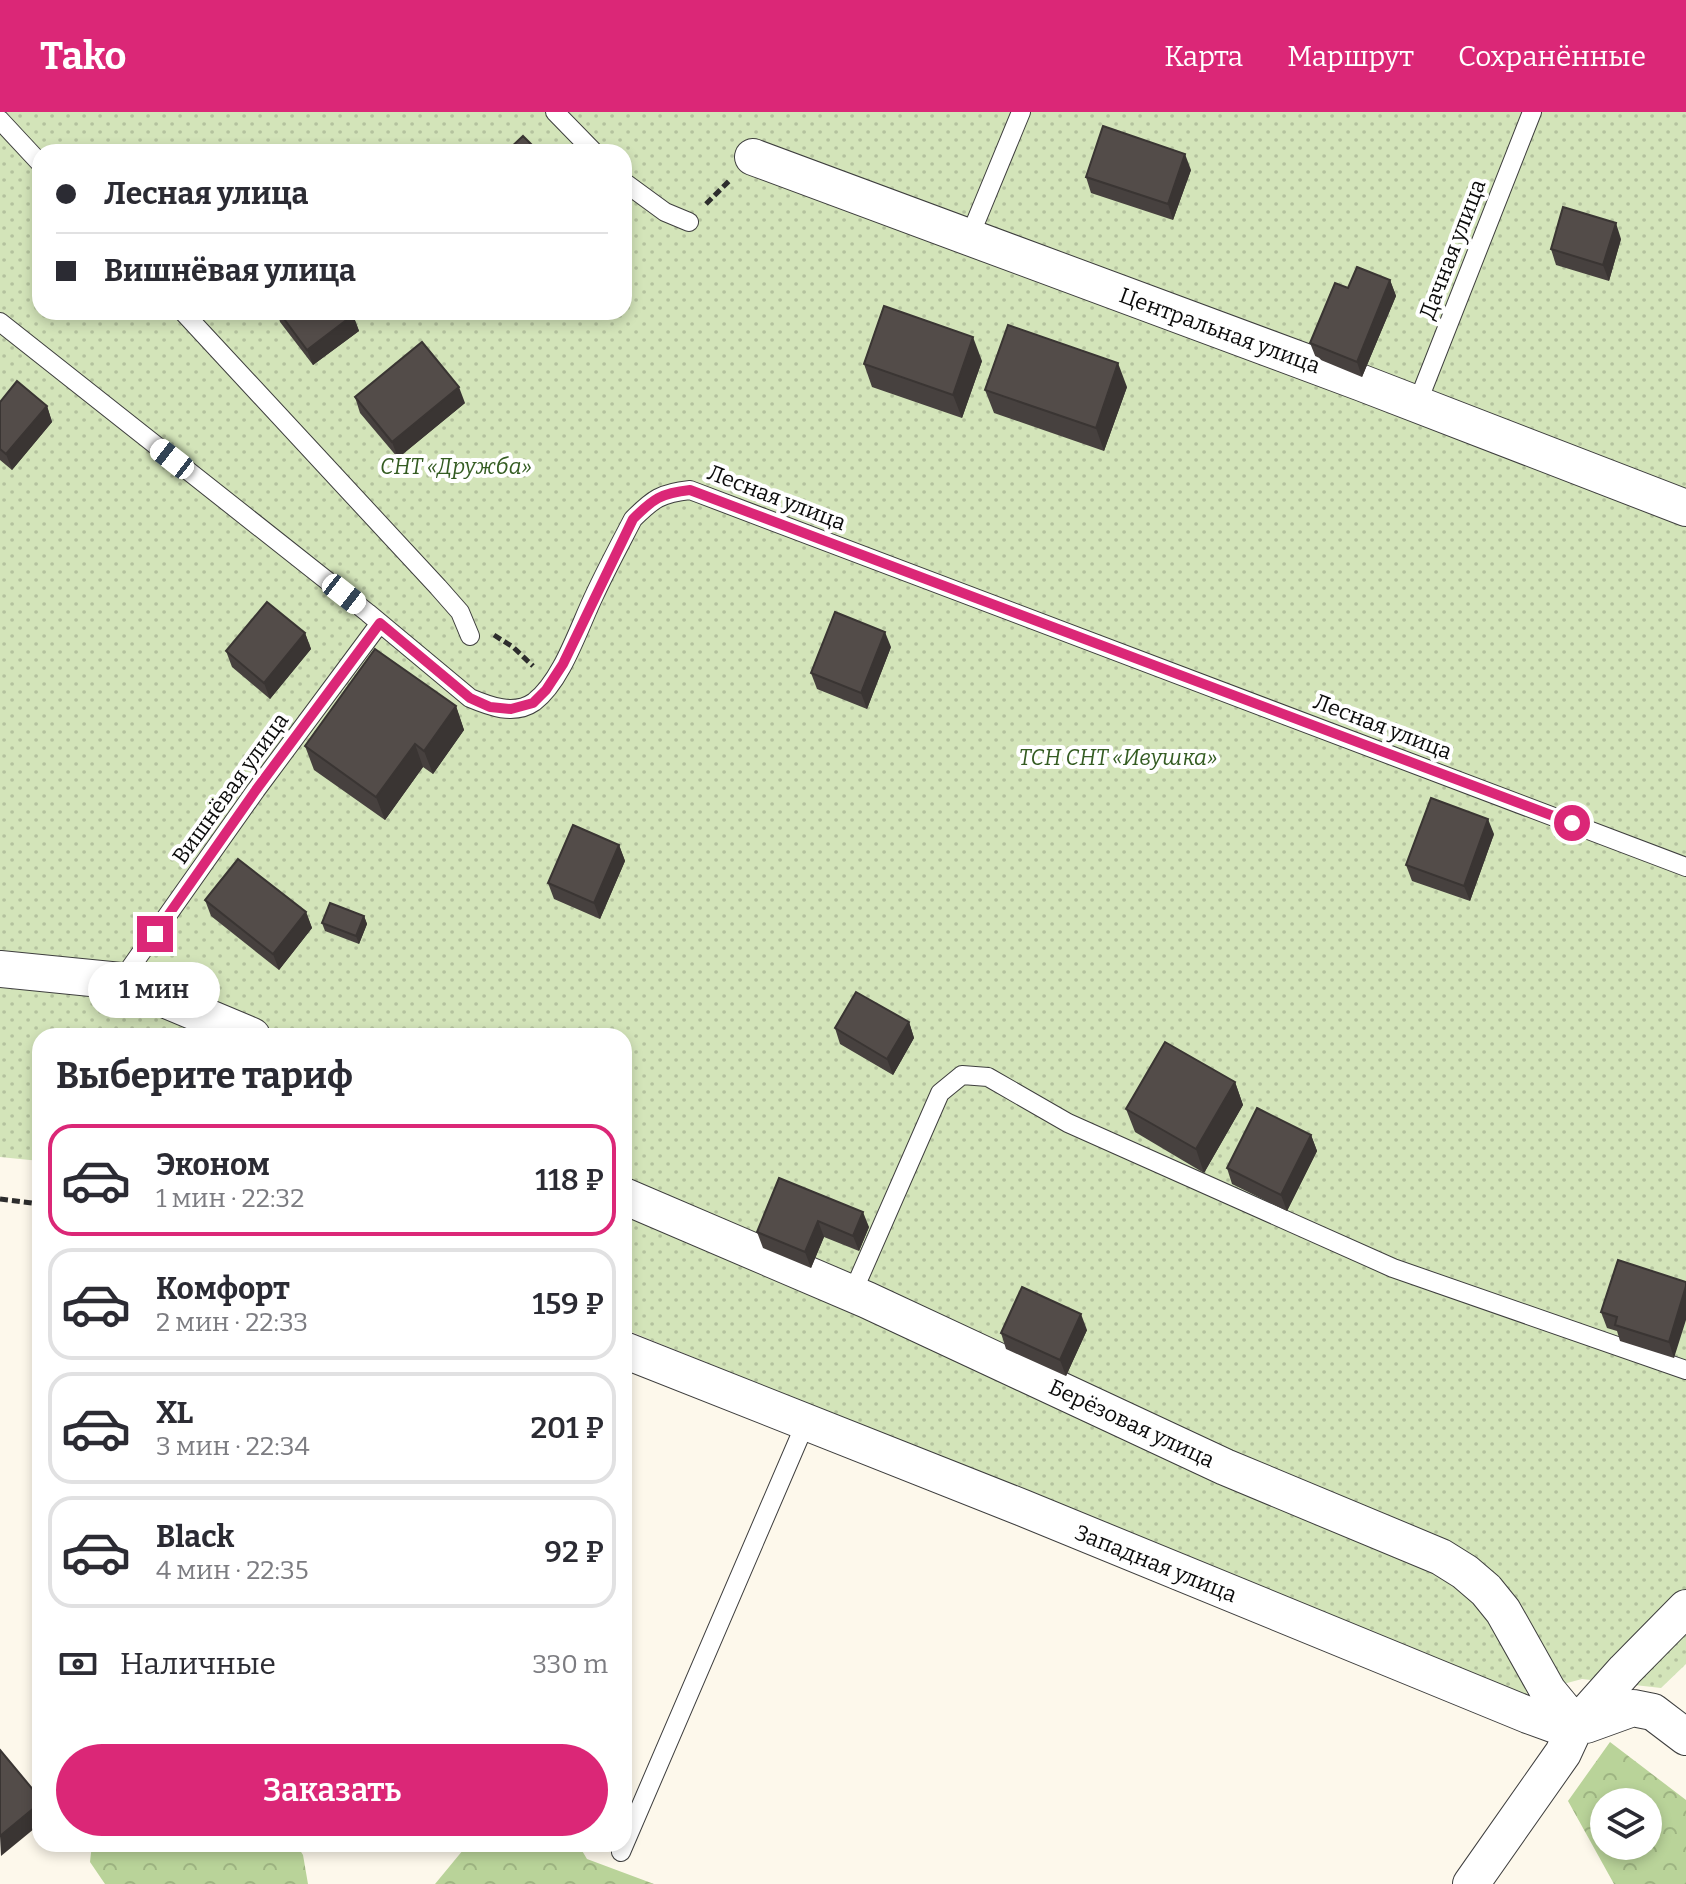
<!DOCTYPE html>
<html lang="ru">
<meta charset="utf-8">
<style>
body{margin:0;font-family:Bitter,serif;background:#f2f2f3;color:#2b2b33;height:100vh;display:flex;flex-direction:column;font-size:30px;white-space:nowrap}
*{box-sizing:border-box;margin:0}
p{font-size:26px;color:#7c7c81}
.icon{flex:none;width:44px;height:44px;fill:none;stroke:currentColor;stroke-width:2;stroke-linecap:round;stroke-linejoin:round}
.map{position:relative;flex:1;overflow:hidden}
.details{position:absolute;left:32px;top:916px;width:600px;height:824px;display:flex;flex-direction:column;background:#fff;border-radius:24px;box-shadow:0 4px 12px #0003}
.details>*{flex:none}
.top-card{position:absolute;left:32px;top:32px;width:600px;height:176px;border-radius:24px;box-shadow:0 4px 12px #0003;display:grid;align-content:center;height:176px;padding:0 24px;background:#fff}
.buttons{position:absolute;left:1590px;top:1676px;display:grid;gap:16px}
.buttons a{display:grid;place-items:center;width:72px;height:72px;border-radius:50%;background:#fff;box-shadow:0 4px 12px #0003;font-size:40px}
.end{position:absolute;width:36px;height:36px;margin:-18px;border:10px solid #db2777;background:#fff;box-shadow:0 0 0 4px #fff}
.from{border-radius:50%}
.bubble{position:absolute;height:56px;border-radius:28px;background:#fff;box-shadow:0 4px 12px #0003;font-size:26px;font-weight:600;line-height:56px;text-align:center}
.car{position:absolute;width:24px;height:48px;margin:-24px -12px;border-radius:10px;box-shadow:0 0 6px 2px #0007;background:linear-gradient(#fff 24%,#345 0 40%,#fff 0 76%,#345 0 86%,#fff 0)}
.top-card b{display:flex;align-items:center;gap:28px;height:76px;font-size:30px}
.top-card b+b{border-top:2px solid #e1e1e2}
.top-card i{width:20px;height:20px;background:#2b2b33}
ul{padding:0;list-style:none}
li{display:flex;align-items:center;gap:24px;height:112px;margin:0 16px 12px;padding:0 8px;border:4px solid #e1e1e2;border-radius:24px}
li div{flex:1}
li b{display:block;font-size:30px}
li em{font-style:normal;font-weight:600}
li.selected{border-color:#db2777}
li>.icon{width:72px;height:72px;stroke-width:1.5}
h2{padding:0 24px;font-size:36px;line-height:96px}
.pay{display:flex;align-items:center;gap:20px;height:88px;padding:0 24px;font-size:30px}
.pay p{margin-inline-start:auto}
.action{display:flex;gap:16px;margin-top:auto;padding:16px 24px}
.action a{flex:1;height:92px;border-radius:48px;background:#db2777;color:#fff;font-size:32px;font-weight:600;line-height:92px;text-align:center}
header{display:flex;align-items:center;gap:48px;box-sizing:border-box;height:112px;padding:0 40px;background:#db2777;color:#fff}
header strong{font-size:38px}
nav{display:flex;gap:44px;margin-inline-start:auto;font-size:28px}
.map>svg:first-child{display:block}
.forest{fill:url(#forest-crowns);fill-rule:evenodd}
.garden{fill:url(#garden-dots);fill-rule:evenodd}
.lines{fill:none;stroke-linecap:round;stroke-linejoin:round}
.lane-casing{stroke:#3e3e3e;stroke-width:20}
.street-casing{stroke:#3e3e3e;stroke-width:38}
.path{stroke:#2d2d2d;stroke-width:5;stroke-dasharray:8 4;stroke-linecap:butt}
.lane{stroke:#fff;stroke-width:18}
.street{stroke:#fff;stroke-width:36}
.wall{fill:#47413f}
.shaded-wall{fill:#3a3533}
.building{fill:#534c49;stroke:#3a3533;stroke-width:2}
.route{stroke:#db2777;stroke-width:10}
.labels{text-anchor:middle;stroke-width:8;stroke-linejoin:round;paint-order:stroke}
.street-label{font-size:22px;fill:#0b0b0b;stroke:#fff}
.park-label{font-size:22px;font-style:italic;fill:#345c22;stroke:#fff}
</style>
<header>
<strong>Tako</strong>
<nav><a>Карта</a><a>Маршрут</a><a>Сохранённые</a></nav>
</header>
<div class="map">
<svg width="1686" height="1772" viewBox="0 0 1686 1772">
<defs>
<pattern id="forest-crowns" width="20" height="18" patternUnits="userSpaceOnUse" patternTransform="scale(2)"><rect width="20" height="18" fill="#b9d399"/><path d="M2 6a3 3 0 1 1 6 0M12 15a3 3 0 1 1 6 0" fill="none" stroke="#9eb482"/></pattern>
<pattern id="garden-dots" width="8" height="8" patternUnits="userSpaceOnUse" patternTransform="scale(2)"><rect width="8" height="8" fill="#d3e4b9"/><path d="M2 2h.1M6 6h.1" fill="none" stroke="#b4c29e" stroke-width="1.8" stroke-linecap="round"/></pattern>
</defs>
<rect width="100%" height="100%" fill="#fdf8eb"/>
<!-- forest -->
<path class="forest" d="M1610,1630L1686,1688V1772H1614L1568,1689ZM1604,1690H1648V1734H1604Z
M92,1732H296L303,1743L308,1772H105L90,1750Z
M468,1732H578L587,1747L654,1772H435Z"/>
<!-- garden -->
<path class="garden" d="M0,0H1686V1552L1661,1576L1582,1567L1522,1583L624,1217V924H40V1049L0,1045ZM40,40H624V200H40Z"/>
<g class="lines">
<defs>
<path id="lane" d="M555,0L594,40
M0,8L40,51
M624,70L665,100L689,110
M969,126L1021,0
M183,200L438,475L460,500L470,524
M0,210L368,501L470,586C489,594 514,604 534,590C562,569 579,515 594,484C606,458 620,432 633,407C653,387 661,381 690,378L1686,755
M1417,292L1532,0
M121,869L256,678L380,511
M852,1182L940,981L962,963L988,965L1068,1011L1393,1156L1686,1258
M621,1740L806,1310"/>
<path id="street" d="M753,45L1362,271L1686,396
M0,857L121,869L252,924
M624,1084L867,1188L1225,1355L1441,1445L1465,1460L1486,1478L1503,1499L1548,1579L1576,1613
M624,1238L1023,1396L1528,1603L1553,1612L1586,1613L1633,1596L1653,1600L1686,1625
M1471,1772L1563,1641L1576,1613L1625,1558L1686,1496"/>
</defs>
<!-- lane casing -->
<use href="#lane" class="lane-casing"/>
<!-- street casing -->
<use href="#street" class="street-casing"/>
<!-- path -->
<path class="path" d="M706,92L730,68
M494,523L513,535L533,554
M0,1087L40,1092"/>
<!-- lane -->
<use href="#lane" class="lane"/>
<!-- street -->
<use href="#street" class="street"/>
</g>
<!-- wall -->
<path class="wall" d="M1191,58L1173,108L1091,81L1086,65Z
M1621,127L1609,169L1556,153L1551,137Z
M1390,168L1396,184L1362,265L1316,246L1310,231L1348,176Z
M277,200L353,203L359,219L313,253L280,210Z
M982,249L962,306L872,275L864,252Z
M1127,275L1104,339L994,301L985,278Z
M355,285L465,291L398,346L360,301Z
M0,290L47,294L52,310L12,358L0,348Z
M305,521L311,537L270,587L232,555L226,539Z
M891,535L867,597L817,577L811,561Z
M456,594L464,618L433,662L423,655L385,708L314,658L305,634Z
M1494,722L1470,789L1412,769L1406,753Z
M619,733L625,749L600,807L554,787L548,771Z
M205,788L306,800L312,816L279,858L211,804Z
M364,804L367,812L359,832L325,819L322,811Z
M909,910L914,926L893,963L840,932L835,916Z
M1235,970L1243,993L1204,1061L1135,1020L1126,997Z
M1311,1023L1317,1039L1287,1099L1232,1072L1227,1056Z
M779,1066L869,1115L859,1139L824,1125L811,1156L763,1136L757,1120Z
M1686,1170L1674,1246L1620,1229L1617,1219L1607,1216L1601,1200Z
M1087,1218L1066,1264L1006,1237L1001,1221Z"/>
<!-- shaded-wall -->
<path class="shaded-wall" d="M1185,42L1191,58L1173,108L1168,92Z
M1616,111L1621,127L1609,169L1603,153Z
M1390,168L1396,184L1362,265L1357,250Z
M353,203L359,219L313,253L307,238Z
M973,225L982,249L962,306L953,283Z
M1118,251L1127,275L1104,339L1096,316Z
M459,275L465,291L398,346L392,330Z
M47,294L52,310L12,358L6,342Z
M885,520L891,535L867,597L861,581Z
M305,521L311,537L270,587L264,571Z
M456,594L464,618L433,662L424,639Z
M415,632L423,655L385,708L376,685Z
M1488,707L1494,722L1470,789L1464,774Z
M619,733L625,749L600,807L594,791Z
M306,800L312,816L279,858L273,842Z
M364,804L367,812L359,832L356,824Z
M909,910L914,926L893,963L887,947Z
M1235,970L1243,993L1204,1061L1196,1037Z
M1311,1023L1317,1039L1287,1099L1281,1083Z
M863,1100L869,1115L859,1139L853,1124Z
M818,1109L824,1125L811,1156L805,1140Z
M1686,1174V1208L1674,1246L1669,1230Z
M1081,1202L1087,1218L1066,1264L1060,1248Z
M40,1691V1712L1,1744L0,1724Z"/>
<!-- building -->
<path class="building" d="M1103,14L1185,42L1168,92L1086,65Z
M523,24L539,40H506Z
M1563,95L1616,111L1603,153L1551,137Z
M1357,155L1390,168L1357,250L1310,231L1335,171L1348,176Z
M884,194L973,225L953,283L864,252Z
M279,200H351L353,203L307,238Z
M1008,213L1118,251L1096,316L985,278Z
M422,230L459,275L392,330L355,285Z
M17,269L47,294L6,342L0,337V290Z
M267,490L305,521L264,571L226,539Z
M835,500L885,520L861,581L811,561Z
M375,537L456,594L424,639L415,632L376,685L305,634Z
M1431,686L1488,707L1464,774L1406,753Z
M573,713L619,733L594,791L548,771Z
M238,747L306,800L273,842L205,788Z
M330,791L364,804L356,824L322,811Z
M856,880L909,910L887,947L835,916Z
M1165,930L1235,970L1196,1037L1126,997Z
M1257,996L1311,1023L1281,1083L1227,1056Z
M779,1066L863,1100L853,1124L818,1109L805,1140L757,1120Z
M1618,1148L1686,1170V1174L1669,1230L1615,1213L1617,1205L1601,1200Z
M1022,1175L1081,1202L1060,1248L1001,1221Z
M0,1638L40,1686V1691L0,1724Z"/>
<g class="lines">
<!-- route -->
<path class="route" d="M155,822L256,678L380,511L470,586L490,595L511,597L533,591L546,578L563,552L633,407C653,387 661,381 690,378L1572,711"/>
</g>
<g class="labels">
<!-- street labels -->
<g class="street-label">
<text transform="translate(1452 137) rotate(-69)" y="8">Дачная улица</text>
<text transform="translate(1220 218) rotate(20)" y="8">Центральная улица</text>
<text transform="translate(777 385) rotate(21)" y="8">Лесная улица</text>
<text transform="translate(1383 614) rotate(21)" y="8">Лесная улица</text>
<text transform="translate(230 676) rotate(-54)" y="8">Вишнёвая улица</text>
<text transform="translate(1132 1311) rotate(25)" y="8">Берёзовая улица</text>
<text transform="translate(1156 1451) rotate(22)" y="8">Западная улица</text>
</g>
<!-- park labels -->
<g class="park-label">
<text x="456" y="362">СНТ «Дружба»</text>
<text x="1118" y="653">ТСН СНТ «Ивушка»</text>
</g>
</g>
</svg>
<div class="buttons">
<a><svg class="icon" aria-label="layers" viewBox="0 0 24 24"><path d="M12 4l9 5-9 5-9-5zM3 14l9 5 9-5"/></svg></a>
</div>
<i class="end from" style="left:1572px;top:711px"></i>
<i class="end" style="left:155px;top:822px"></i>
<div class="bubble" style="left:88px;top:850px;width:132px">1 мин</div>
<i class="car" style="left:172px;top:347px;rotate:308deg"></i>
<i class="car" style="left:344px;top:482px;rotate:128deg"></i>
<div class="top-card">
<b><i class="from"></i>Лесная улица</b>
<b><i></i>Вишнёвая улица</b>
</div>
<section class="details">
<h2>Выберите тариф</h2>
<ul>
<li class="selected"><svg class="icon" aria-label="car" viewBox="0 0 24 24"><path d="M5 17H2v-5l4-1 3-4h7l3 4 3 1v5h-3M9 17h6M6 11h13"/><circle cx="7" cy="17" r="2"/><circle cx="17" cy="17" r="2"/></svg><div><b>Эконом</b><p>1 мин · 22:32</p></div><em>118 ₽</em></li>
<li><svg class="icon" aria-label="car" viewBox="0 0 24 24"><path d="M5 17H2v-5l4-1 3-4h7l3 4 3 1v5h-3M9 17h6M6 11h13"/><circle cx="7" cy="17" r="2"/><circle cx="17" cy="17" r="2"/></svg><div><b>Комфорт</b><p>2 мин · 22:33</p></div><em>159 ₽</em></li>
<li><svg class="icon" aria-label="car" viewBox="0 0 24 24"><path d="M5 17H2v-5l4-1 3-4h7l3 4 3 1v5h-3M9 17h6M6 11h13"/><circle cx="7" cy="17" r="2"/><circle cx="17" cy="17" r="2"/></svg><div><b>XL</b><p>3 мин · 22:34</p></div><em>201 ₽</em></li>
<li><svg class="icon" aria-label="car" viewBox="0 0 24 24"><path d="M5 17H2v-5l4-1 3-4h7l3 4 3 1v5h-3M9 17h6M6 11h13"/><circle cx="7" cy="17" r="2"/><circle cx="17" cy="17" r="2"/></svg><div><b>Black</b><p>4 мин · 22:35</p></div><em>92 ₽</em></li>
</ul>
<div class="pay"><svg class="icon" aria-label="cash" viewBox="0 0 24 24"><path d="M3 7h18v10H3z"/><circle cx="12" cy="12" r="2"/></svg>Наличные<p>330 m</p></div>
<div class="action"><a>Заказать</a></div>
</section>
</div>
